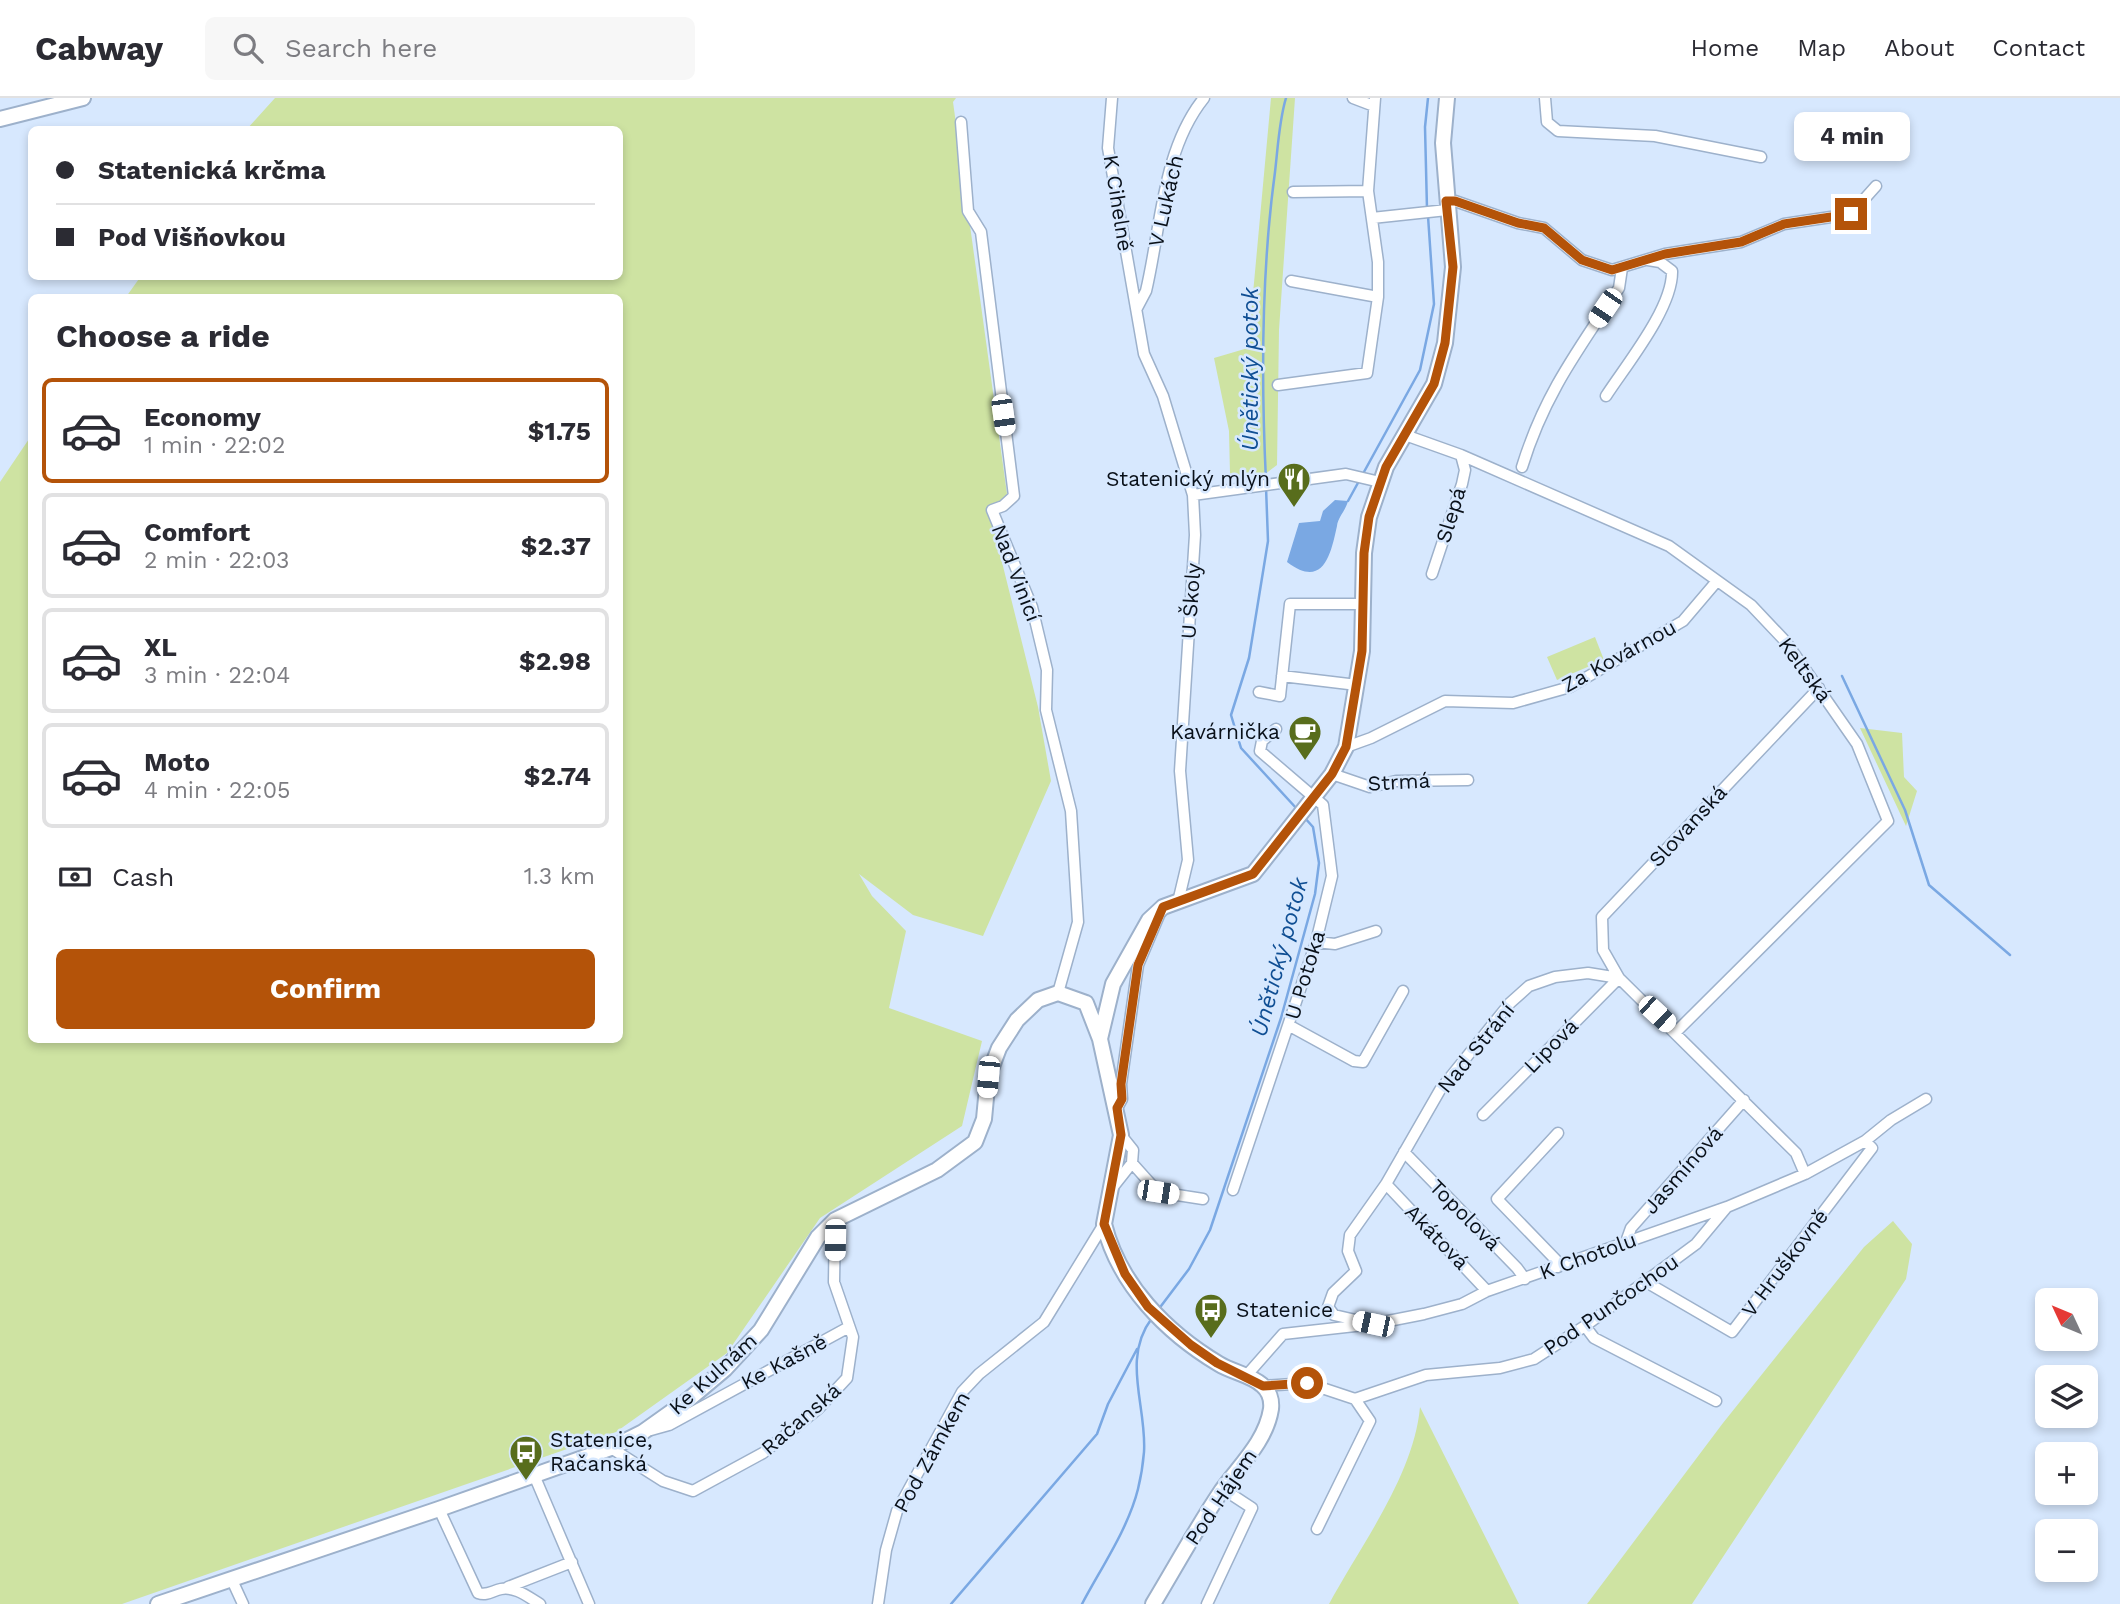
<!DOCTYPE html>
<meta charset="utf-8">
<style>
body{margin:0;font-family:"Work Sans",sans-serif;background:#f7f7f7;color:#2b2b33;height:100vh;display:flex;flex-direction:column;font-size:26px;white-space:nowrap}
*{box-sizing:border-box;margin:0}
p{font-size:23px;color:#7c7c81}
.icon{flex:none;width:38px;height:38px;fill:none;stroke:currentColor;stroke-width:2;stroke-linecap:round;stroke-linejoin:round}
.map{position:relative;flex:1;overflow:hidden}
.sheet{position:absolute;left:28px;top:196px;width:595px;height:749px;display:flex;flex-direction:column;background:#fff;border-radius:10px;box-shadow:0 4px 10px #0003}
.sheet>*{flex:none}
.guide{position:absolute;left:28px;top:28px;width:595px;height:154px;border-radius:10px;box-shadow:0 4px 10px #0003;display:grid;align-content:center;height:154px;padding:0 28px;background:#fff}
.needle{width:46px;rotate:314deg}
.buttons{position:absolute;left:2035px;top:1190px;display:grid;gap:14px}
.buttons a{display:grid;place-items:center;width:63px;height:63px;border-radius:10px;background:#fff;box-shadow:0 4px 10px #0003;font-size:35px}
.end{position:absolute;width:32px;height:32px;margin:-16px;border:9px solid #b45309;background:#fff;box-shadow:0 0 0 4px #fff}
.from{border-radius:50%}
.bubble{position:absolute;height:49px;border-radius:10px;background:#fff;box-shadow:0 4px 10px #0003;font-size:23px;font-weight:700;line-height:49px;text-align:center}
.car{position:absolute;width:21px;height:42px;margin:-21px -10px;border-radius:9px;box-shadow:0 0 5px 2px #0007;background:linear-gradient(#fff 24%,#345 0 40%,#fff 0 76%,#345 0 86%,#fff 0)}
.guide b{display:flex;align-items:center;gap:24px;height:66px;font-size:26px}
.guide b+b{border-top:2px solid #e1e1e2}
.guide i{width:18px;height:18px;background:#2b2b33}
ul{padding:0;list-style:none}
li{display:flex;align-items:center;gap:21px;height:105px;margin:0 14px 10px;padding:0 14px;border:4px solid #e1e1e2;border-radius:10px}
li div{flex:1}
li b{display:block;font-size:26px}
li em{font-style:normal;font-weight:700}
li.on{border-color:#b45309}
li>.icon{width:63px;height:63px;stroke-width:1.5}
h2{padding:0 28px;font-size:32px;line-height:84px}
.pay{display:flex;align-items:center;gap:18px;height:77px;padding:0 28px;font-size:26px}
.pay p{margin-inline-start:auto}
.button{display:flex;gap:14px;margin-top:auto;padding:14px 28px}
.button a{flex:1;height:80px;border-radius:10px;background:#b45309;color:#fff;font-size:28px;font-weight:700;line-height:80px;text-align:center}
header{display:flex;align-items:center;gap:42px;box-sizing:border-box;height:98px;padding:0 35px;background:#fff;border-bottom:2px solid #e1e1e2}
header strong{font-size:33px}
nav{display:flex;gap:38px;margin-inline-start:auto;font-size:24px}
.search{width:490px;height:63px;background:#f7f7f7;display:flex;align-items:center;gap:18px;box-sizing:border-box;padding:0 24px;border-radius:10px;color:#7c7c81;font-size:26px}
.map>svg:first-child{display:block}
.green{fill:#cee3a2}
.water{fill:#7aa8e3}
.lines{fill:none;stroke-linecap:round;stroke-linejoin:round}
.stream{stroke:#7aa8e3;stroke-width:2.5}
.street-casing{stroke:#9db1cb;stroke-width:13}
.secondary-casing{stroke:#9db1cb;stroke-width:18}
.street{stroke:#fff;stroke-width:10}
.secondary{stroke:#fff;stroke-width:14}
.route{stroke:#b45309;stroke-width:9}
.labels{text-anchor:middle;stroke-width:5;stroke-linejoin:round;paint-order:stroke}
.street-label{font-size:21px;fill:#091019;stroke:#d7e8fe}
.poi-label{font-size:21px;fill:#091019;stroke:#d7e8fe;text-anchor:end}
.water-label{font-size:23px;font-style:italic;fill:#104f94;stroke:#d7e8fe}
</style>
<header>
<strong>Cabway</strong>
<div class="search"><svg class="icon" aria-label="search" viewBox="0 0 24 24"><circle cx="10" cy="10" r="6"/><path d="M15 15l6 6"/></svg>Search here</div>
<nav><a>Home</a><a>Map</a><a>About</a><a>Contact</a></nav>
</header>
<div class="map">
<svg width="2120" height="1506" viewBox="0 0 2120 1506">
<rect width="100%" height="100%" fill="#d7e8fe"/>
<!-- green -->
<path class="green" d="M275,0H956L953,4L1007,396L991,420L1038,609L1051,683L983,838L913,817L859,776L872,798L906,833L889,910L982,943L962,1028L820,1120L727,1255L616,1334L122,1506H0V384L31,338L32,942H620V200L126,199L141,178H620V32L247,31Z
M1271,0H1295L1279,232L1277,367L1260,380L1238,386V376H1230L1229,333L1214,260L1248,250Z
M1595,539L1604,562L1557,582L1547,559Z
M1860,630L1902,635L1904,679L1917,693L1906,728Z
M1893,1123L1912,1146L1906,1181L1692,1506H1587L1723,1325L1864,1149Z
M1420,1309L1511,1490L1519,1506H1329C1361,1447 1414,1377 1420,1309Z"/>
<!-- water -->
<path class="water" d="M1335,402L1348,403C1346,412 1338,419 1337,428C1331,455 1324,492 1287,464L1299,425L1320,423L1323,413Z"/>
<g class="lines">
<!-- stream -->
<path class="stream" d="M1427,111L1425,29L1428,0
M1266,383C1261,280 1261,176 1275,74C1278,49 1279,23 1286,0
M1266,389L1268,443L1249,560L1231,617L1241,650L1297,711
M1348,403L1420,272L1434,206L1428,118
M1842,578L1905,712L1929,787L2010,857
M1158,1212L1189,1171L1210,1132L1281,920L1315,796L1319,765L1313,729L1304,719
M951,1506L1097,1336L1108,1306L1137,1251
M1082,1506C1101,1470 1128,1431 1138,1391C1141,1379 1143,1366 1144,1354C1147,1308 1121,1261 1152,1220"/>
<defs>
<path id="street" d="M1112,0L1108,50L1144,256L1163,298L1193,397L1195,437L1180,673L1188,762L1178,804
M1353,0L1374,8
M1545,0L1547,24L1558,33L1655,38L1761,59
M961,24L968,113L981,134L1014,398L1003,408L992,412L1032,509L1047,572L1046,612L1071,713L1078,824L1058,895
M1293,94L1368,93
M1446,103H1455L1518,125L1544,130L1582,162L1612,172L1665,156L1741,144L1784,126L1851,116L1876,88
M1372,120L1447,112
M1291,183L1378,199
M1137,210L1146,193C1161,130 1162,52 1204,0
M1278,287L1367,275L1378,199V164L1368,93L1375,0
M1606,298C1626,267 1673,210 1672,173L1660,164L1648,162
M1405,337L1461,357L1669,448L1751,507L1786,544L1857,646L1888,723L1676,934
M1522,369C1544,297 1578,252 1619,190L1622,170
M1193,397L1346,376L1380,384
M1432,476L1462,386L1465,372L1461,357
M1282,578L1357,587
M1259,594L1280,598L1290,506H1362
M1346,649L1371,640L1445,603L1513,605L1570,589L1683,523L1717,483
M1332,676L1370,689L1396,683L1468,682
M1316,844L1335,846L1376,833
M1290,928L1354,963L1363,964L1403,893
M1117,1010L1122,1001L1121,986L1138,867L1160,815
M1483,1017L1619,880L1603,852L1602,819L1819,590
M1558,1035L1497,1101L1556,1162L1558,1169
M1404,1054L1517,1170L1525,1181
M1132,1065L1158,1094L1203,1101
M1386,1086L1487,1193
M1113,1089L1132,1065L1133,1052L1121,1037
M1233,1092L1316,844L1332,778L1323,707L1260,653L1262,643L1276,631
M1626,1144L1631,1130L1744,1002
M1646,1184L1732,1234L1872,1050L1865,1043
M1373,1226L1334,1217L1328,1209L1333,1195L1356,1173L1348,1153L1350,1137L1386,1086L1440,992L1510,905L1529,888L1555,879L1588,875L1619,880L1796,1055L1805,1076
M1585,1228L1594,1240L1716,1303
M1246,1278L1283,1236L1373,1226L1424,1216L1462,1206L1487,1193L1727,1109L1805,1076L1865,1043L1891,1022L1926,1001
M1263,1288L1307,1285L1355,1301L1426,1277L1500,1270L1534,1261L1585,1228L1696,1146L1726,1110
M651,1332L669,1327L849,1229
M611,1350L663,1383L693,1393L763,1355L818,1311L847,1280L853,1239L834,1184L835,1122
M534,1377L589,1506
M439,1411L478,1495C487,1498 492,1493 501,1491C515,1488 528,1499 540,1506
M1317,1431L1370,1323L1355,1301
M231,1480L243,1506
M508,1489L572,1464
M878,1506L886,1452L897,1413L962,1294L979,1276L1044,1224L1104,1126
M1207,1506L1252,1410L1223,1391"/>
<path id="secondary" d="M0,21L83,0
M1086,905L1100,941L1121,1037L1104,1126C1119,1187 1167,1235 1219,1266C1232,1274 1251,1277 1262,1287C1269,1293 1272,1302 1271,1311C1266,1343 1240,1367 1222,1392C1197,1429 1176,1468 1153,1506
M1100,941L1113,886L1149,822L1163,809L1253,776L1332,676L1346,649L1362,553L1364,455L1369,419L1386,369L1434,286L1445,245L1453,169L1443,45L1447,0
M158,1506L439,1411L611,1350L643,1334L688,1302L725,1271L761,1232L818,1139L835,1122L937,1072L975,1044L984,1021L988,979L999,950L1017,922L1038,902L1058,895L1086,905"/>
</defs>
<!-- street casing -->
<use href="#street" class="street-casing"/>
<!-- secondary casing -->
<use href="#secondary" class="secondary-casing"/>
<!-- street -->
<use href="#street" class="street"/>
<!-- secondary -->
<use href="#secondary" class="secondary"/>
</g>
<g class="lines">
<!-- route -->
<path class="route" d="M1307,1285L1263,1288L1217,1265L1191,1247L1148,1209L1125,1176L1104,1126L1121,1037L1117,1010L1122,1001L1121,986L1138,867L1163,809L1253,776L1332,676L1346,649L1362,553L1364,455L1369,419L1386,369L1434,286L1445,245L1453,169L1446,103H1455L1518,125L1544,130L1582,162L1612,172L1665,156L1741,144L1784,126L1851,116"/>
</g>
<!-- icons -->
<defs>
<symbol id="restaurant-pin" viewBox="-11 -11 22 30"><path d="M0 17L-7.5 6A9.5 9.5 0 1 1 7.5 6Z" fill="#586d1c" stroke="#d7e8fe"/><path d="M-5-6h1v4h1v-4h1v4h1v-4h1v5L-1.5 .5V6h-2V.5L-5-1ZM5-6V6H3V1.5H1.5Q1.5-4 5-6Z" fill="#fff"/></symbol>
<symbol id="cafe-pin" viewBox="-11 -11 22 30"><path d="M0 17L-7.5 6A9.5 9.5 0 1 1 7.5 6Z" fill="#586d1c" stroke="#d7e8fe"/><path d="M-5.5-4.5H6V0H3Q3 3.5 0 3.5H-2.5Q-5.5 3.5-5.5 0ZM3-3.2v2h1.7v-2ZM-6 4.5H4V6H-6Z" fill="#fff"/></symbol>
<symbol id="bus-pin" viewBox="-11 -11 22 30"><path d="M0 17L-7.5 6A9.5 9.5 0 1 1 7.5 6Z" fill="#586d1c" stroke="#d7e8fe"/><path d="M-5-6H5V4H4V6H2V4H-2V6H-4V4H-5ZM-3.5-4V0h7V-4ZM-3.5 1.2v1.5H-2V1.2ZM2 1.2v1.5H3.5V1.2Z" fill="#fff"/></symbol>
</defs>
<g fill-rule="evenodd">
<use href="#restaurant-pin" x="1275" y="362" width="38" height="52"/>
<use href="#cafe-pin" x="1286" y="615" width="38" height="52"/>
<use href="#bus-pin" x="1192" y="1193" width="38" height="52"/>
<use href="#bus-pin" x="507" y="1335" width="38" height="52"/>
</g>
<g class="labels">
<!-- street labels -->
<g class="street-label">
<text transform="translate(1166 103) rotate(-77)" y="7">V Lukách</text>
<text transform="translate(1118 105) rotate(81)" y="7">K Cihelně</text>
<text transform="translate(1451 417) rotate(-73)" y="7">Slepá</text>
<text transform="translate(1016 475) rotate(69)" y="7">Nad Vinicí</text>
<text transform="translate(1191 503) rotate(-86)" y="7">U Školy</text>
<text transform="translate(1619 558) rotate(-29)" y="7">Za Kovárnou</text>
<text transform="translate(1805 572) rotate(54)" y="7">Keltská</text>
<text transform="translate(1399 684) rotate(-3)" y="7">Strmá</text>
<text transform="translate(1688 728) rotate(-47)" y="7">Slovanská</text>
<text transform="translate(1305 877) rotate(-73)" y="7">U Potoka</text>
<text transform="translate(1551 948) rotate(-45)" y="7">Lipová</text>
<text transform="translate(1476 950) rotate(-51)" y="7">Nad Strání</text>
<text transform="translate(1683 1072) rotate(-49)" y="7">Jasmínová</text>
<text transform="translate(1465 1117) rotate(45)" y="7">Topolová</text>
<text transform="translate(1437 1139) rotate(46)" y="7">Akátová</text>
<text transform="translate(1588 1158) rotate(-20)" y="7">K Chotolu</text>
<text transform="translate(1785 1165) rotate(-53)" y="7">V Hruškovně</text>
<text transform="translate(1611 1207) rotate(-35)" y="7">Pod Punčochou</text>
<text transform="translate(784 1264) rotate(-28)" y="7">Ke Kašně</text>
<text transform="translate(713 1276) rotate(-42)" y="7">Ke Kulnám</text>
<text transform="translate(801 1321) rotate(-41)" y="7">Račanská</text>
<text transform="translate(932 1354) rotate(-61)" y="7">Pod Zámkem</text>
<text transform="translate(1221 1399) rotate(-56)" y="7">Pod Hájem</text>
</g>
<!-- poi labels -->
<g class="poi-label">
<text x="1270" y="388">Statenický mlýn</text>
<text x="1280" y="641">Kavárnička</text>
<text x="1236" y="1219" text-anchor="start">Statenice</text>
<text x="550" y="1349" text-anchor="start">Statenice,<tspan x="550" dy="24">Račanská</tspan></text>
</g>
<!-- water labels -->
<g class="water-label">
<text transform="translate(1250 271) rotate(-90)" y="8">Únětický potok</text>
<text transform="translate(1279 859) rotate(-75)" y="8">Únětický potok</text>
</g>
</g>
</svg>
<div class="buttons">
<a><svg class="needle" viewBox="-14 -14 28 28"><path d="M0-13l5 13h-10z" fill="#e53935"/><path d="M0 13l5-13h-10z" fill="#7c7c81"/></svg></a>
<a><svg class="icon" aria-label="layers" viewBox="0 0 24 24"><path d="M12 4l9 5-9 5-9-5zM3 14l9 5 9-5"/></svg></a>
<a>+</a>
<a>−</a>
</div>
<i class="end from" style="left:1307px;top:1285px"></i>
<i class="end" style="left:1851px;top:116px"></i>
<div class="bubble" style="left:1794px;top:14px;width:116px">4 min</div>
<i class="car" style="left:1605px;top:210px;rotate:214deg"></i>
<i class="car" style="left:1003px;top:317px;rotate:172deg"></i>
<i class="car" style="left:1657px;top:916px;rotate:133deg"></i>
<i class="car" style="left:988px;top:979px;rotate:185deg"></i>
<i class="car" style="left:1158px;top:1094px;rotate:99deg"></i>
<i class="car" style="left:835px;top:1142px;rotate:181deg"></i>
<i class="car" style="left:1373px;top:1226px;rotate:282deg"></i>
<div class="guide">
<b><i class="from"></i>Statenická krčma</b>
<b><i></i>Pod Višňovkou</b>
</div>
<section class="sheet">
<h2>Choose a ride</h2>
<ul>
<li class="on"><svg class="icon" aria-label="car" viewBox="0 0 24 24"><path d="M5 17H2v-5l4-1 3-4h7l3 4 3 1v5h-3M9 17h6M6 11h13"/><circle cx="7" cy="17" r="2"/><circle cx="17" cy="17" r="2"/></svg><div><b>Economy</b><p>1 min · 22:02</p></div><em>$1.75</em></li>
<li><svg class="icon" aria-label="car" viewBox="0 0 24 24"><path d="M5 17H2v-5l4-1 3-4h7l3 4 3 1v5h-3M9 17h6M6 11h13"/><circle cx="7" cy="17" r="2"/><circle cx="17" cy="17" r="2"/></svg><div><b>Comfort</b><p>2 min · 22:03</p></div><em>$2.37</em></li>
<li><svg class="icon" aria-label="car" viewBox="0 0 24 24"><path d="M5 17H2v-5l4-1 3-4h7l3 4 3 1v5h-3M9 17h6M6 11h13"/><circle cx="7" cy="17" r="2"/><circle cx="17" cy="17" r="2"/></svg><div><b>XL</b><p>3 min · 22:04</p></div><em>$2.98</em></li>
<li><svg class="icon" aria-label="car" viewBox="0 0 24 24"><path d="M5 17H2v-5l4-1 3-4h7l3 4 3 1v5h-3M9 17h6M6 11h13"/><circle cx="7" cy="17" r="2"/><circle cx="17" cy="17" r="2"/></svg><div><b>Moto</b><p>4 min · 22:05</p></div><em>$2.74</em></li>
</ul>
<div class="pay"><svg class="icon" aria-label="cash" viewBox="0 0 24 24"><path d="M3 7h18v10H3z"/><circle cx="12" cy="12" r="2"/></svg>Cash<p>1.3 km</p></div>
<div class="button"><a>Confirm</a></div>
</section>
</div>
